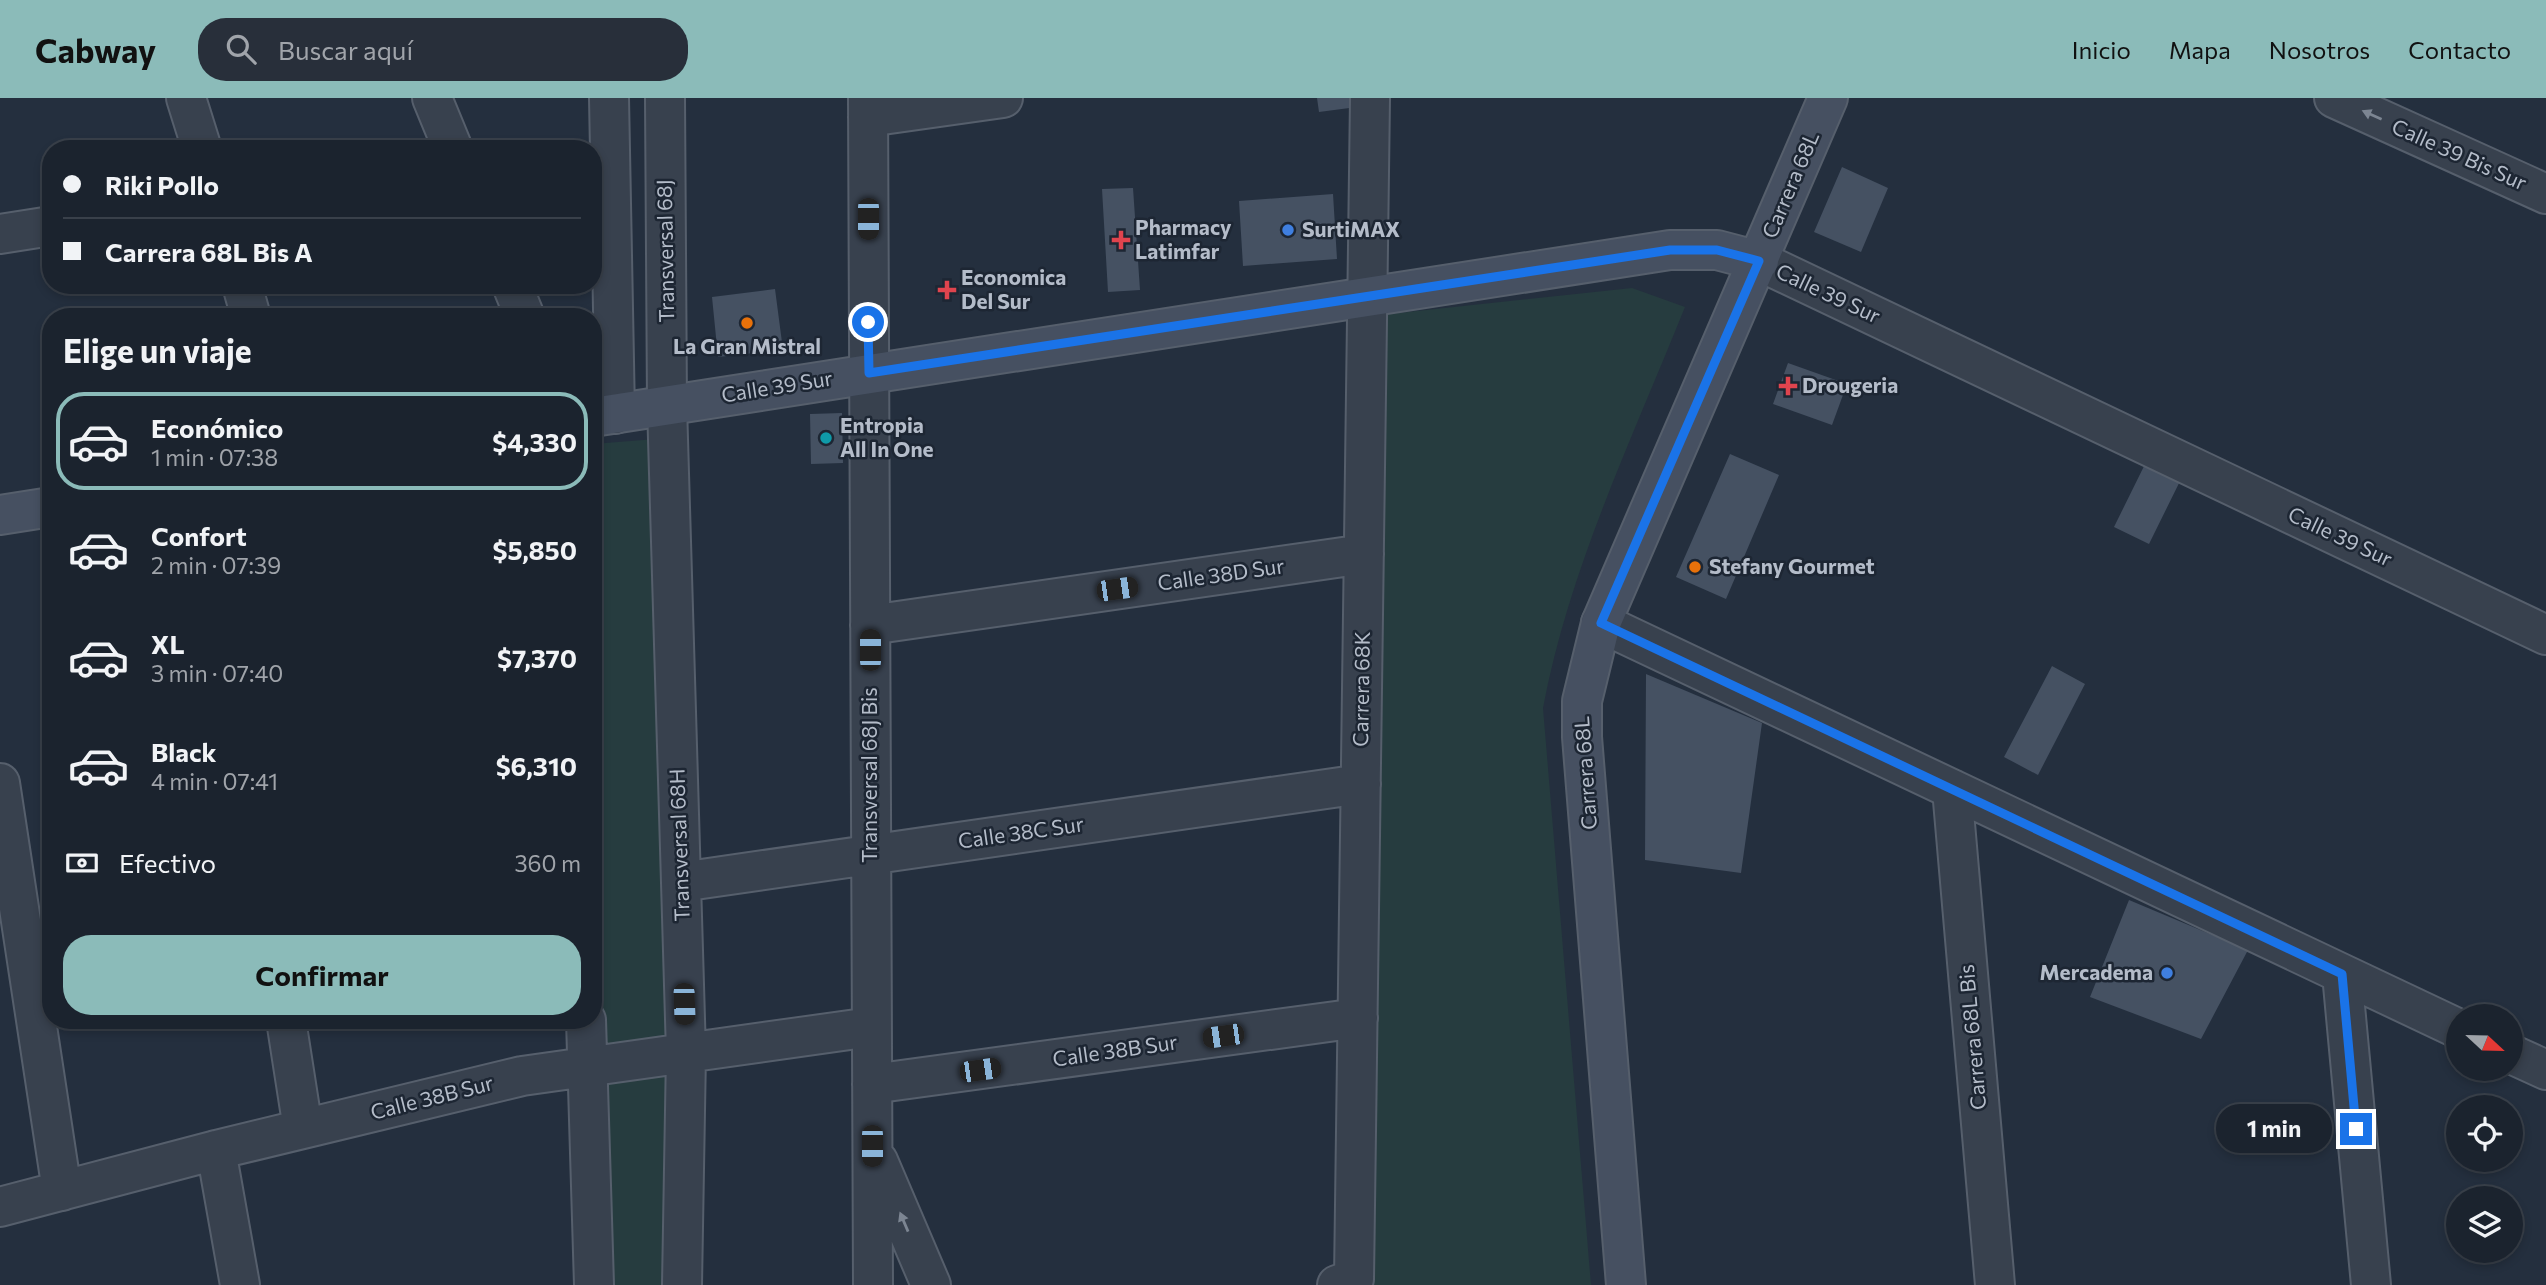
<!DOCTYPE html>
<html lang="es">
<meta charset="utf-8">
<style>
body{margin:0;font-family:Commissioner,sans-serif;background:#282f3a;color:#f1f3f6;height:100vh;display:flex;flex-direction:column;font-size:26px;white-space:nowrap}
*{box-sizing:border-box;margin:0}
p{font-size:23px;color:#a0a4aa}
.icon{flex:none;width:38px;height:38px;fill:none;stroke:currentColor;stroke-width:2;stroke-linecap:round;stroke-linejoin:round}
.map{position:relative;flex:1;overflow:hidden}
.panel{position:absolute;left:42px;top:210px;width:560px;height:721px;display:flex;flex-direction:column;background:#1b232e;border-radius:28px;box-shadow:0 4px 10px #0003,0 0 0 2px #39404a}
.panel>*{flex:none}
.top-card{position:absolute;left:42px;top:42px;width:560px;height:154px;border-radius:28px;box-shadow:0 4px 10px #0003,0 0 0 2px #39404a;display:grid;align-content:center;height:154px;padding:0 21px;background:#1b232e}
.needle{width:46px;rotate:112deg}
.tools{position:absolute;left:2446px;top:906px;display:grid;gap:14px}
.tools a{display:grid;place-items:center;width:77px;height:77px;border-radius:50%;background:#1b232e;box-shadow:0 4px 10px #0003,0 0 0 2px #39404a;font-size:35px}
.end{position:absolute;width:32px;height:32px;margin:-16px;border:9px solid #1a73e8;background:#fff;box-shadow:0 0 0 4px #fff}
.from{border-radius:50%}
.bubble{position:absolute;height:49px;border-radius:24px;background:#1b232e;box-shadow:0 4px 10px #0003,0 0 0 2px #39404a;font-size:23px;font-weight:700;line-height:49px;text-align:center}
.car{position:absolute;width:21px;height:42px;margin:-21px -10px;border-radius:9px;box-shadow:0 0 5px 2px #0007;background:linear-gradient(#222 24%,#8ab4d8 0 40%,#222 0 76%,#8ab4d8 0 86%,#222 0)}
.top-card b{display:flex;align-items:center;gap:24px;height:66px;font-size:26px}
.top-card b+b{border-top:2px solid #39404a}
.top-card i{width:18px;height:18px;background:#f1f3f6}
ul{padding:0;list-style:none}
li{display:flex;align-items:center;gap:21px;height:98px;margin:0 14px 10px;padding:0 7px;border:4px solid transparent;border-radius:28px}
li div{flex:1}
li b{display:block;font-size:26px}
li em{font-style:normal;font-weight:700}
li.selected{border-color:#8bbbb9}
li>.icon{width:63px;height:63px;stroke-width:1.5}
h2{padding:0 21px;font-size:32px;line-height:84px}
.pay{display:flex;align-items:center;gap:18px;height:77px;padding:0 21px;font-size:26px}
.pay p{margin-inline-start:auto}
.cta{display:flex;gap:14px;margin-top:auto;padding:14px 21px}
.cta a{flex:1;height:80px;border-radius:28px;background:#8bbbb9;color:#111;font-size:28px;font-weight:700;line-height:80px;text-align:center}
header{display:flex;align-items:center;gap:42px;box-sizing:border-box;height:98px;padding:0 35px;background:#8bbbb9;color:#111}
header strong{font-size:33px}
nav{display:flex;gap:38px;margin-inline-start:auto;font-size:24px}
.search{width:490px;height:63px;background:#282f3a;display:flex;align-items:center;gap:18px;box-sizing:border-box;padding:0 24px;border-radius:28px;color:#a0a4aa;font-size:26px}
.map>svg:first-child{display:block}
.green{fill:#263c3f}
.building{fill:#455162}
.lines{fill:none;stroke-linecap:round;stroke-linejoin:round}
.street-casing{stroke:#565f6c;stroke-width:42}
.secondary-casing{stroke:#565f6c;stroke-width:42}
.street{stroke:#38414e;stroke-width:38}
.secondary{stroke:#465061;stroke-width:38}
.oneway{fill:#7c8592}
.route{stroke:#1a73e8;stroke-width:9}
.shop-dot{fill:#3f7fe0;stroke:#1d2633;stroke-width:2.5}
.health-dot{fill:#e0444e;stroke:#1d2633;stroke-width:2.5}
.food-dot{fill:#e8710a;stroke:#1d2633;stroke-width:2.5}
.culture-dot{fill:#0f9aa8;stroke:#1d2633;stroke-width:2.5}
.labels{text-anchor:middle;stroke-width:5;stroke-linejoin:round;paint-order:stroke}
.street-label{font-size:21px;fill:#b4bcc9;stroke:#1d2633}
.poi-label{font-size:21px;font-weight:bold;fill:#b4bcc9;stroke:#1d2633;text-anchor:start}
</style>
<header>
<strong>Cabway</strong>
<div class="search"><svg class="icon" aria-label="search" viewBox="0 0 24 24"><circle cx="10" cy="10" r="6"/><path d="M15 15l6 6"/></svg>Buscar aquí</div>
<nav><a>Inicio</a><a>Mapa</a><a>Nosotros</a><a>Contacto</a></nav>
</header>
<div class="map">
<svg width="2546" height="1187" viewBox="0 0 2546 1187">
<rect width="100%" height="100%" fill="#242f3e"/>
<!-- green -->
<path class="green" d="M1632,190L1685,209C1633,339 1569,471 1543,610L1591,1187H1367L1380,217Z
M656,341L677,1187H608L593,566V346Z"/>
<!-- building -->
<path class="building" d="M1317,0H1356L1357,9L1319,14Z
M1842,69L1888,90L1861,154L1814,134Z
M1133,90L1140,192L1108,194L1102,91Z
M1333,96L1337,161L1243,168L1239,103Z
M775,191L783,252L718,259L712,199Z
M1788,265L1847,286L1832,327L1773,306Z
M842,315L843,365L811,366L810,316Z
M1730,356L1779,377L1726,501L1676,479Z
M2150,356L2185,373L2149,446L2114,429Z
M2052,568L2085,586L2038,677L2004,659Z
M1646,576L1762,625L1741,775L1645,762Z
M2129,802L2248,852L2201,941L2090,899Z"/>
<g class="lines">
<defs>
<path id="street" d="M186,0L202,51
M432,0L453,51
M609,0L615,316
M665,0L667,307L686,955L682,1187
M868,0L873,1187
M2334,0L2546,96
M868,19L1003,0
M0,136L51,128
M1759,163L2546,537
M242,187L251,219
M512,187L525,219
M1601,525L2459,931
M870,527L1364,456
M0,685L62,1093
M1952,691L1995,1187
M681,784L1361,686
M2342,876L2371,1187
M286,922L303,1031
M586,922L594,1187
M2511,956L2546,972
M872,986L1358,920
M216,1052L240,1187
M878,1063L931,1187
M0,1109L216,1052L522,978L871,929
M1337,1187L1354,1181L1370,0"/>
<path id="secondary" d="M593,319L1670,152H1717L1759,163
M0,417L51,409
M1626,1187L1582,639V603L1601,525L1828,0"/>
</defs>
<!-- street casing -->
<use href="#street" class="street-casing"/>
<!-- secondary casing -->
<use href="#secondary" class="secondary-casing"/>
<!-- street -->
<use href="#street" class="street"/>
<!-- secondary -->
<use href="#secondary" class="secondary"/>
</g>
<!-- one-way arrows -->
<defs><path id="oneway-solid" d="M-6-.8H1V-3.2L6.5 0L1 3.2V.8H-6Z" transform="scale(1.75)"/></defs>
<g class="oneway">
<use href="#oneway-solid" transform="translate(2372 17) rotate(-156)"/>
<use href="#oneway-solid" transform="translate(904 1124) rotate(-113)"/>
</g>
<g class="lines">
<!-- route -->
<path class="route" d="M868,224L869,275L1670,152H1717L1759,163L1601,525L2342,876L2356,1031"/>
</g>
<!-- markers -->
<g class="shop-dot">
<circle cx="1288" cy="132" r="7"/>
<circle cx="2167" cy="875" r="7"/>
</g>
<g class="health-dot">
<path d="M1117.5 131.5h7v7h7v7h-7v7h-7v-7h-7v-7h7z"/>
<path d="M943.5 181.5h7v7h7v7h-7v7h-7v-7h-7v-7h7z"/>
<path d="M1784.5 277.5h7v7h7v7h-7v7h-7v-7h-7v-7h7z"/>
</g>
<g class="food-dot">
<circle cx="747" cy="225" r="7"/>
<circle cx="1695" cy="469" r="7"/>
</g>
<circle class="culture-dot" cx="826" cy="340" r="7"/>
<g class="labels">
<!-- street labels -->
<g class="street-label">
<text transform="translate(2459 57) rotate(24)" y="7">Calle 39 Bis Sur</text>
<text transform="translate(1791 87) rotate(-67)" y="7">Carrera 68L</text>
<text transform="translate(666 153) rotate(-91)" y="7">Transversal 68J</text>
<text transform="translate(1828 196) rotate(25)" y="7">Calle 39 Sur</text>
<text transform="translate(777 289) rotate(-9)" y="7">Calle 39 Sur</text>
<text transform="translate(2340 439) rotate(25)" y="7">Calle 39 Sur</text>
<text transform="translate(1221 477) rotate(-8)" y="7">Calle 38D Sur</text>
<text transform="translate(1362 591) rotate(-89)" y="7">Carrera 68K</text>
<text transform="translate(1586 675) rotate(-94)" y="7">Carrera 68L</text>
<text transform="translate(870 677) rotate(-90)" y="7">Transversal 68J Bis</text>
<text transform="translate(1021 735) rotate(-8)" y="7">Calle 38C Sur</text>
<text transform="translate(680 747) rotate(-92)" y="7">Transversal 68H</text>
<text transform="translate(1973 939) rotate(-95)" y="7">Carrera 68L Bis</text>
<text transform="translate(1115 953) rotate(-8)" y="7">Calle 38B Sur</text>
<text transform="translate(432 1000) rotate(-14)" y="7">Calle 38B Sur</text>
</g>
<!-- poi labels -->
<g class="poi-label">
<text x="1135" y="137">Pharmacy<tspan x="1135" dy="24">Latimfar</tspan></text>
<text x="1302" y="139">SurtiMAX</text>
<text x="961" y="187">Economica<tspan x="961" dy="24">Del Sur</tspan></text>
<text x="747" y="256" text-anchor="middle">La Gran Mistral</text>
<text x="1802" y="295">Drougeria</text>
<text x="840" y="335">Entropia<tspan x="840" dy="24">All In One</tspan></text>
<text x="1709" y="476">Stefany Gourmet</text>
<text x="2153" y="882" text-anchor="end">Mercadema</text>
</g>
</g>
</svg>
<div class="tools">
<a><svg class="needle" viewBox="-14 -14 28 28"><path d="M0-13l5 13h-10z" fill="#e53935"/><path d="M0 13l5-13h-10z" fill="#a0a4aa"/></svg></a>
<a><svg class="icon" aria-label="locate" viewBox="0 0 24 24"><circle cx="12" cy="12" r="6"/><path d="M12 2v4M12 18v4M2 12h4M18 12h4"/></svg></a>
<a><svg class="icon" aria-label="layers" viewBox="0 0 24 24"><path d="M12 4l9 5-9 5-9-5zM3 14l9 5 9-5"/></svg></a>
</div>
<i class="end from" style="left:868px;top:224px"></i>
<i class="end" style="left:2356px;top:1031px"></i>
<div class="bubble" style="left:2216px;top:1006px;width:116px">1 min</div>
<i class="car" style="left:868px;top:121px;rotate:180deg"></i>
<i class="car" style="left:1117px;top:491px;rotate:82deg"></i>
<i class="car" style="left:870px;top:552px;rotate:0deg"></i>
<i class="car" style="left:684px;top:906px;rotate:178deg"></i>
<i class="car" style="left:1223px;top:938px;rotate:262deg"></i>
<i class="car" style="left:980px;top:972px;rotate:82deg"></i>
<i class="car" style="left:872px;top:1048px;rotate:180deg"></i>
<div class="top-card">
<b><i class="from"></i>Riki Pollo</b>
<b><i></i>Carrera 68L Bis A</b>
</div>
<section class="panel">
<h2>Elige un viaje</h2>
<ul>
<li class="selected"><svg class="icon" aria-label="car" viewBox="0 0 24 24"><path d="M5 17H2v-5l4-1 3-4h7l3 4 3 1v5h-3M9 17h6M6 11h13"/><circle cx="7" cy="17" r="2"/><circle cx="17" cy="17" r="2"/></svg><div><b>Económico</b><p>1 min · 07:38</p></div><em>$4,330</em></li>
<li><svg class="icon" aria-label="car" viewBox="0 0 24 24"><path d="M5 17H2v-5l4-1 3-4h7l3 4 3 1v5h-3M9 17h6M6 11h13"/><circle cx="7" cy="17" r="2"/><circle cx="17" cy="17" r="2"/></svg><div><b>Confort</b><p>2 min · 07:39</p></div><em>$5,850</em></li>
<li><svg class="icon" aria-label="car" viewBox="0 0 24 24"><path d="M5 17H2v-5l4-1 3-4h7l3 4 3 1v5h-3M9 17h6M6 11h13"/><circle cx="7" cy="17" r="2"/><circle cx="17" cy="17" r="2"/></svg><div><b>XL</b><p>3 min · 07:40</p></div><em>$7,370</em></li>
<li><svg class="icon" aria-label="car" viewBox="0 0 24 24"><path d="M5 17H2v-5l4-1 3-4h7l3 4 3 1v5h-3M9 17h6M6 11h13"/><circle cx="7" cy="17" r="2"/><circle cx="17" cy="17" r="2"/></svg><div><b>Black</b><p>4 min · 07:41</p></div><em>$6,310</em></li>
</ul>
<div class="pay"><svg class="icon" aria-label="cash" viewBox="0 0 24 24"><path d="M3 7h18v10H3z"/><circle cx="12" cy="12" r="2"/></svg>Efectivo<p>360 m</p></div>
<div class="cta"><a>Confirmar</a></div>
</section>
</div>
